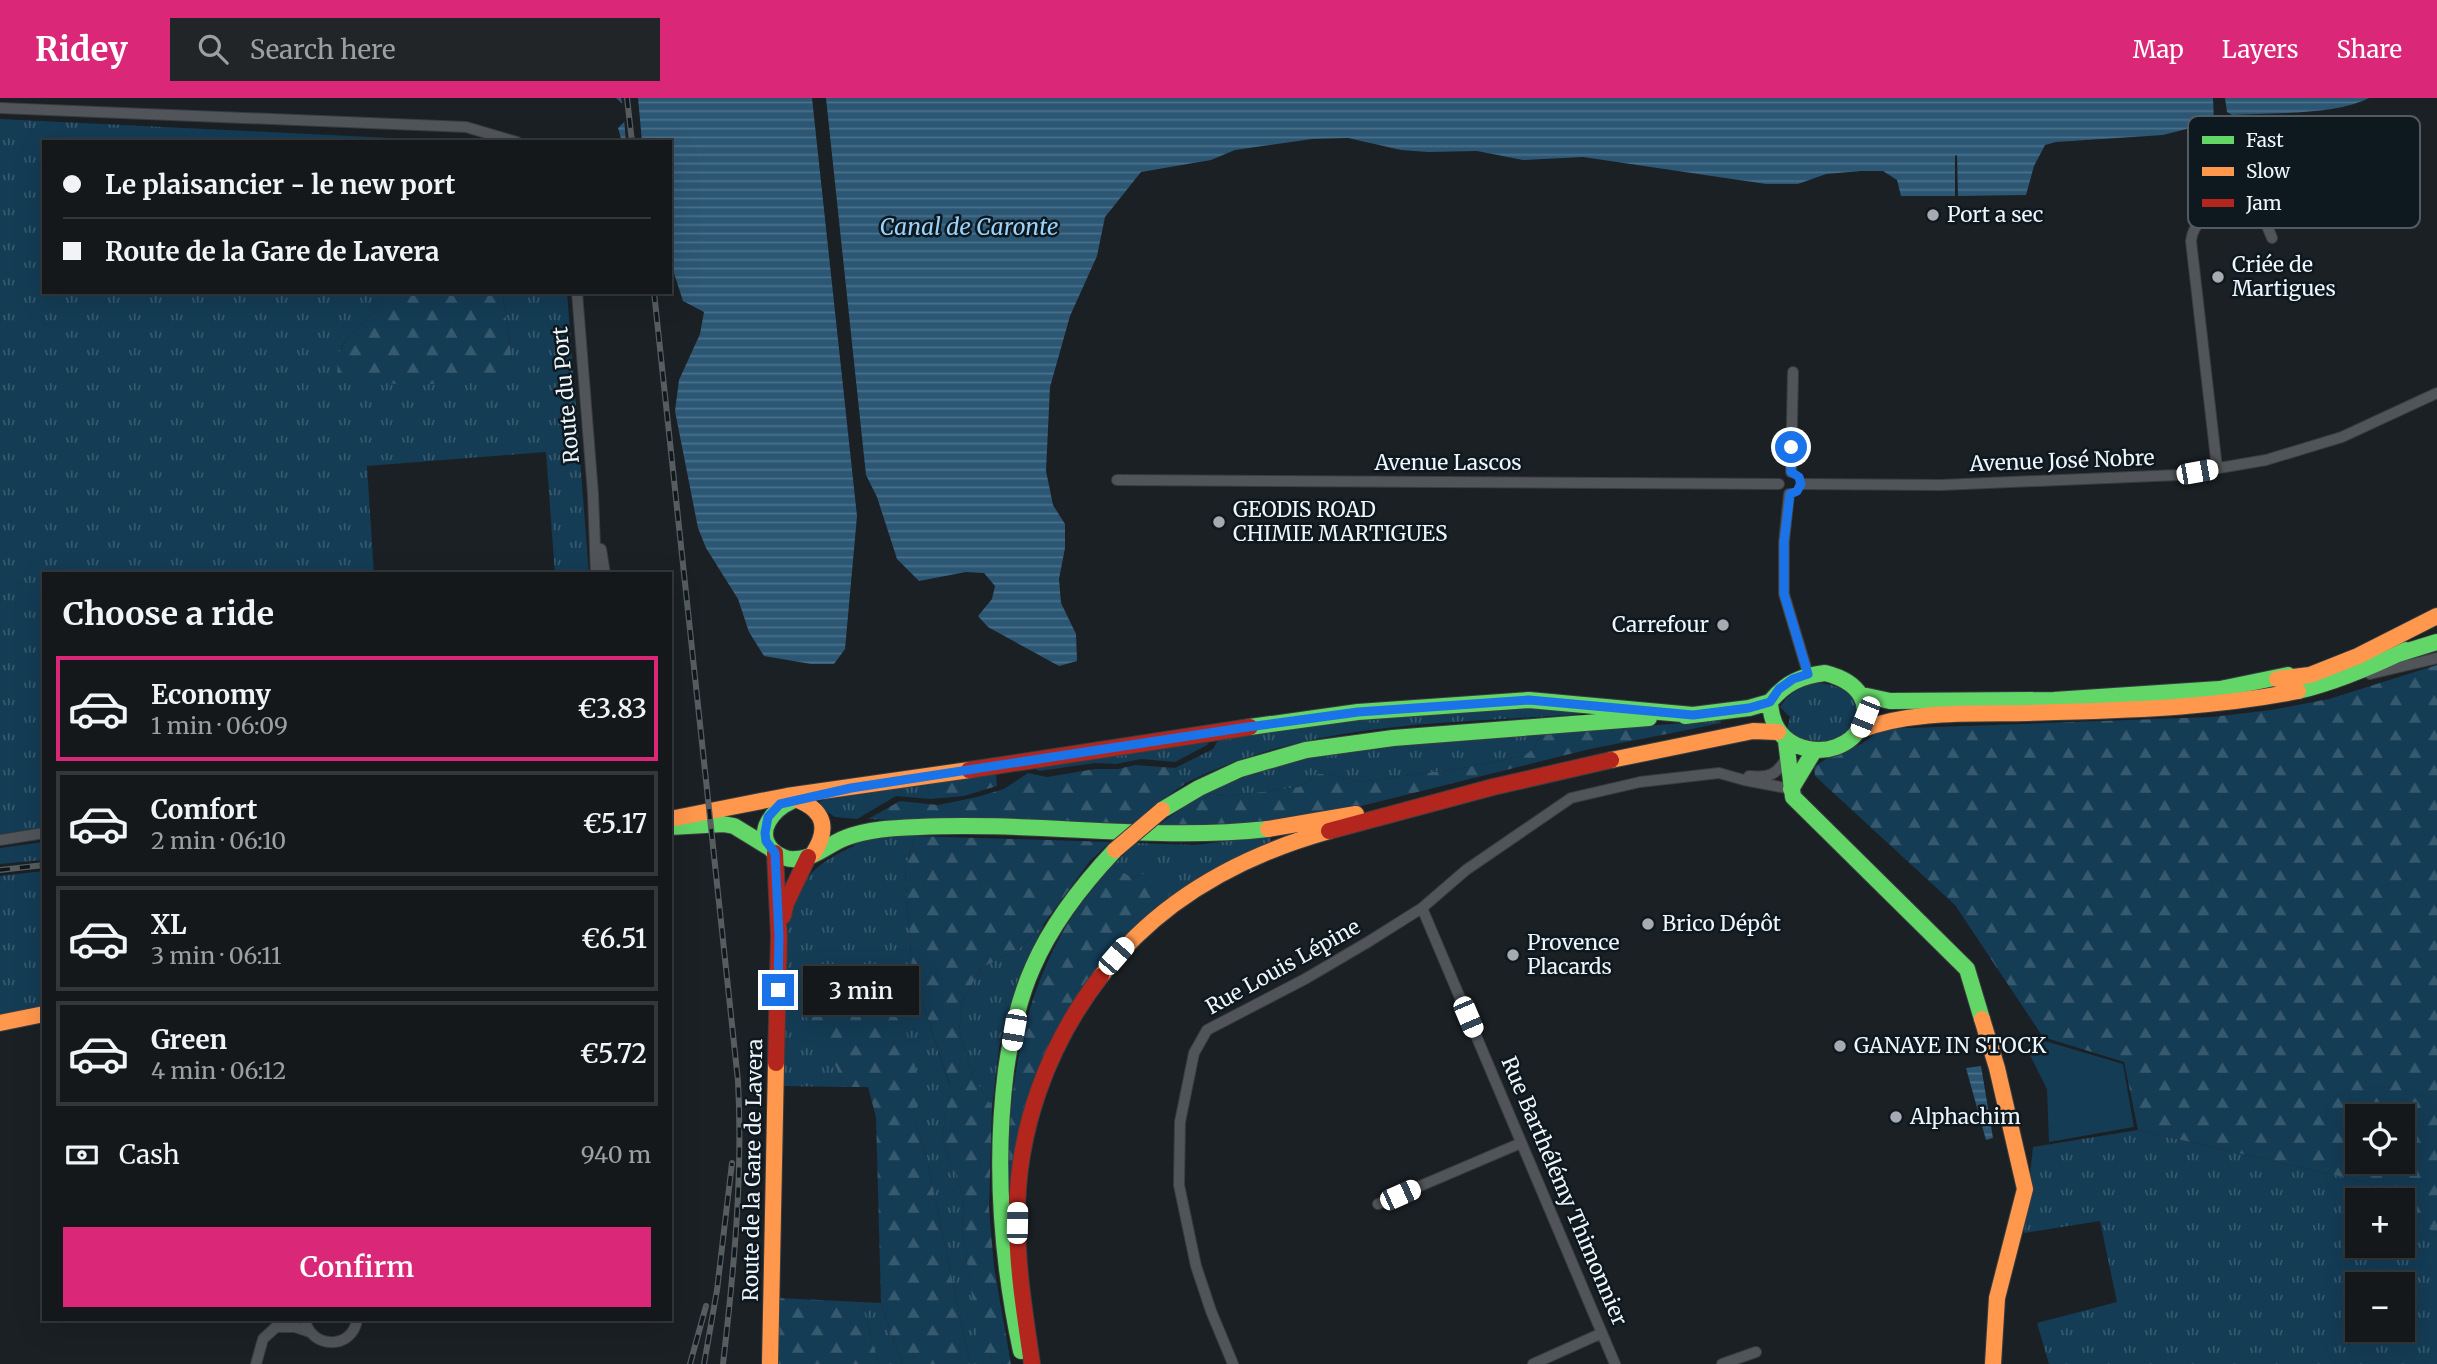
<!DOCTYPE html>
<meta charset="utf-8">
<style>
body{margin:0;font-family:Merriweather,serif;background:#212528;color:#f1f3f6;height:100vh;display:flex;flex-direction:column;font-size:26px;white-space:nowrap}
*{box-sizing:border-box;margin:0}
p{font-size:23px;color:#9da0a3}
.icon{flex:none;width:38px;height:38px;fill:none;stroke:currentColor;stroke-width:2;stroke-linecap:round;stroke-linejoin:round}
.map{position:relative;flex:1;overflow:hidden}
.panel{position:absolute;left:42px;top:474px;width:630px;height:749px;display:flex;flex-direction:column;background:#14181b;border-radius:0px;box-shadow:0 7px 28px #0002,0 0 0 2px #33373a}
.panel>*{flex:none}
.guide{position:absolute;left:42px;top:42px;width:630px;height:154px;border-radius:0px;box-shadow:0 7px 28px #0002,0 0 0 2px #33373a;display:grid;align-content:center;height:154px;padding:0 21px;background:#14181b}
.buttons{position:absolute;left:2345px;top:1006px;display:grid;gap:14px}
.buttons a{display:grid;place-items:center;width:70px;height:70px;border-radius:0px;background:#14181b;box-shadow:0 7px 28px #0002,0 0 0 2px #33373a;font-size:35px}
.end{position:absolute;width:32px;height:32px;margin:-16px;border:9px solid #1a73e8;background:#fff;box-shadow:0 0 0 4px #fff}
.from{border-radius:50%}
.bubble{position:absolute;height:49px;border-radius:0px;background:#14181b;box-shadow:0 7px 28px #0002,0 0 0 2px #33373a;font-size:23px;font-weight:600;line-height:49px;text-align:center}
.car{position:absolute;width:21px;height:42px;margin:-21px -10px;border-radius:9px;box-shadow:0 0 5px 2px #0007;background:linear-gradient(#fff 24%,#345 0 40%,#fff 0 76%,#345 0 86%,#fff 0)}
.guide b{display:flex;align-items:center;gap:24px;height:66px;font-size:26px}
.guide b+b{border-top:2px solid #33373a}
.guide i{width:18px;height:18px;background:#f1f3f6}
ul{padding:0;list-style:none}
li{display:flex;align-items:center;gap:21px;height:105px;margin:0 14px 10px;padding:0 7px;border:4px solid #33373a;border-radius:0px}
li div{flex:1}
li b{display:block;font-size:26px}
li em{font-style:normal;font-weight:600}
li.active{border-color:#db2777}
li>.icon{width:63px;height:63px;stroke-width:1.5}
h2{padding:0 21px;font-size:32px;line-height:84px}
.pay{display:flex;align-items:center;gap:18px;height:77px;padding:0 21px;font-size:26px}
.pay p{margin-inline-start:auto}
.action{display:flex;gap:14px;margin-top:auto;padding:14px 21px}
.action a{flex:1;height:80px;border-radius:0px;background:#db2777;color:#fff;font-size:28px;font-weight:600;line-height:80px;text-align:center}
header{display:flex;align-items:center;gap:42px;box-sizing:border-box;height:98px;padding:0 35px;background:#db2777;color:#fff}
header strong{font-size:33px}
nav{display:flex;gap:38px;margin-inline-start:auto;font-size:24px}
.search{width:490px;height:63px;background:#212528;display:flex;align-items:center;gap:18px;box-sizing:border-box;padding:0 24px;border-radius:0px;color:#9da0a3;font-size:26px}
.map>svg:first-child{display:block}
.grass{fill:url(#grass-tufts);fill-rule:evenodd}
.forest{fill:url(#forest-firs);fill-rule:evenodd}
.pitch{fill:#143c55}
.water{fill:url(#water-rules)}
.pier{fill:#1b2024}
.lines{fill:none;stroke-linecap:round;stroke-linejoin:round}
.street-casing{stroke:#393d40;stroke-width:12}
.fast-casing{stroke:#393d40;stroke-width:18}
.slow-casing{stroke:#393d40;stroke-width:18}
.jam-casing{stroke:#393d40;stroke-width:18}
.street{stroke:#515559;stroke-width:10}
.fast{stroke:#63d668;stroke-width:16}
.slow{stroke:#ff974d;stroke-width:16}
.jam{stroke:#b3261e;stroke-width:16}
.rail-casing{stroke:#575c5f;stroke-width:6}
.rail{stroke:#0e181f;stroke-width:3.5;stroke-dasharray:10;stroke-linecap:butt}
.slow-bridge-casing{stroke:#393d40;stroke-width:18;stroke-linecap:butt}
.slow-bridge{stroke:#ff974d;stroke-width:16}
.route{stroke:#1a73e8;stroke-width:9}
.poi-dot{fill:#a5abb0;stroke:#0e181f;stroke-width:2.5}
.labels{text-anchor:middle;stroke-width:5;stroke-linejoin:round;paint-order:stroke}
.poi-label{font-size:21px;fill:#eff6fb;stroke:#0e181f;text-anchor:start}
.street-label{font-size:21px;fill:#eff6fb;stroke:#0e181f}
.water-label{font-size:23px;font-style:italic;fill:#9ad2fc;stroke:#0e181f}
.key{fill:#0e181f;stroke:#525b61;stroke-width:2}
.key-label{font-size:19px;fill:#eff6fb}
</style>
<header>
<strong>Ridey</strong>
<div class="search"><svg class="icon" aria-label="search" viewBox="0 0 24 24"><circle cx="10" cy="10" r="6"/><path d="M15 15l6 6"/></svg>Search here</div>
<nav><a>Map</a><a>Layers</a><a>Share</a></nav>
</header>
<div class="map">
<svg width="2437" height="1266" viewBox="0 0 2437 1266">
<defs>
<pattern id="grass-tufts" width="24" height="20" patternUnits="userSpaceOnUse" patternTransform="scale(1.75)"><rect width="24" height="20" fill="#143c55"/><path d="M3 7l-1-3M5 7V3M7 7l1-3M15 17l-1-3M17 17v-4M19 17l1-3" fill="none" stroke="#36596e"/></pattern>
<pattern id="forest-firs" width="22" height="20" patternUnits="userSpaceOnUse" patternTransform="scale(1.75)"><rect width="22" height="20" fill="#143c55"/><path d="M5 1l3.5 6h-7zM16 11l3.5 6h-7z" fill="#36596e"/></pattern>
<pattern id="water-rules" width="6" height="5" patternUnits="userSpaceOnUse" patternTransform="scale(1.75)"><rect width="6" height="5" fill="#2c5774"/><path d="M0 2.5h6" fill="none" stroke="#4b7089"/></pattern>
</defs>
<rect width="100%" height="100%" fill="#1b2024"/>
<!-- grass -->
<path class="grass" d="M0,21L473,44H44V194H382L383,205L344,244L338,257L512,262L502,194H567L589,476H555L546,354L367,368L374,476H44V729L0,736Z
M1814,585C1831,585 1845,590 1856,603C1855,610 1858,619 1855,625C1842,650 1805,648 1787,632L1790,619L1780,609C1789,595 1798,590 1814,585Z
M1519,610L1582,613L1581,616C1448,626 1307,623 1186,685L1175,670L1213,651L1218,642L1328,625Z
M1716,622H1720L1721,625L1672,635V626Z
M1542,635L1534,650L1524,658L1468,669L1361,684L1329,676H1318L1299,689L1229,698L1201,696C1230,683 1260,668 1291,662C1373,645 1459,642 1542,635Z
M1210,642L1207,647L1175,664L1141,661L1116,666L1095,665L1039,673L1033,670Z
M929,684L927,688L931,701L896,698L857,721L835,719L819,708L818,705L825,701Z
M886,737L915,738L905,771L912,872L950,989L942,1039L964,1100L962,1131L983,1266H970L926,1057L914,1019L809,934L836,969L844,989L783,988L788,826C798,783 813,766 854,748L852,744Z
M1270,738L1271,744L1168,801L1142,776L1131,779L1112,768L1136,745L1195,747Z
M44,744V762L0,766V750Z
M44,773V909L0,917V778Z
M1045,824L1017,884L999,950L992,1009L972,976L959,933L962,904L981,870L1020,850Z
M2138,1032L2369,1085L2392,1102H2357V1148H2403V1111L2437,1137V1266H2049L2037,1225L2117,1204L2100,1123L2024,1135L2033,1049ZM2357,1186H2403V1232H2357Z
M861,1204L881,1205L902,1266H879Z"/>
<!-- forest -->
<path class="forest" d="M382,194H502L512,262L503,278L413,288L337,279L338,257L345,243L383,205Z
M2437,567V1137L2403,1111V1102H2392L2369,1085L2138,1032L2124,964L2043,939L1955,807L1815,678L1814,669L1829,659L1861,646L1882,631L2212,619L2271,612L2329,601ZM2357,1018H2403V1064H2357Z
M1672,626V635L1590,651L1329,716L1235,729H1156L1201,696L1229,698L1299,689L1318,676H1329L1361,684L1468,669L1524,658L1534,650L1542,635Z
M1135,667L1175,670L1186,685L1156,706L1127,730L868,721L900,703L938,707L977,699L1004,691L1028,675L1047,679L1095,671H1118Z
M996,675L997,688L964,698L931,701L927,688L929,684Z
M915,738L1110,744L1090,763L1045,824L1020,850L981,870L962,904L959,933L972,976L992,1009L989,1110L994,1169L1011,1266H983L980,1252L962,1131L964,1100L942,1039L950,988L912,872L905,771Z
M1112,768L1131,779L1142,776L1155,778L1169,794L1168,801L1067,915L1008,1093C1007,1006 1018,914 1061,837C1075,812 1093,790 1112,768Z
M816,898L893,914L907,936L922,996L914,1019L926,1057L970,1266H902L881,1205L876,1019L868,989H844L836,969L809,935L806,912Z
M779,1200L861,1204L879,1266H778Z"/>
<!-- pitch -->
<path class="pitch" d="M2045,943L2123,966L2134,1029L2049,1044L2047,991L2030,957Z"/>
<!-- water -->
<path class="water" d="M616,0H812L857,418L845,551L834,566H811L764,558L749,534L738,501L706,450L698,430L675,313L679,282L700,236L704,214L683,203L670,163V44H622L618,30L629,19L624,7Z
M826,0H2213L2214,24L2163,37L2056,44L2045,47L2034,68L2026,97L1958,98L1957,57L1955,58V98H1901L1897,82L1883,73H1861L1826,76L1798,86H1766L1583,59L1523,62L1477,53L1428,54L1401,52L1348,40L1312,41L1235,52L1211,62L1141,74L1105,119L1097,158L1070,218L1050,289L1046,373L1053,407L1065,426V450L1059,481L1061,505L1076,536L1077,563L1059,568L988,529L978,518L992,501L995,488L984,475L966,474L919,483L897,461L877,399L866,377Z
M2225,0H2369C2337,17 2270,15 2232,17L2227,14Z
M1981,968L1993,1040L1986,1042L1966,970Z"/>
<!-- pier -->
<path class="pier" d="M621,0H638L642,44H626L624,20L625,18Z"/>
<g class="lines">
<defs>
<path id="street" d="M0,10L466,29L517,44
M577,194L593,396L596,476
M2217,370L2191,143C2192,135 2195,128 2201,123C2212,115 2249,108 2261,113L2272,140
M1791,374L1793,274
M1117,382L1779,386
M1801,386L1941,387L2178,377L2266,362L2342,339L2437,295
M1789,396L1784,444V496L1808,576
M601,451L605,476
M2370,576L2437,560
M1749,678C1769,680 1777,677 1787,659
M0,742L44,735
M1422,810L1615,1266
M1378,1106L1521,1045
M284,1222L276,1229H295L310,1234
M305,1222C311,1251 352,1252 357,1222
M256,1266L263,1241L276,1229
M1233,1266L1211,1213L1196,1168L1179,1087L1180,1024L1194,955L1207,932L1305,881L1368,844L1422,810L1466,772L1571,700L1640,684L1719,675L1744,682L1791,691
M1533,1266L1602,1235
M1722,1266L1756,1254"/>
<path id="fast" d="M2398,556L2437,544
M1825,575C1901,594 1855,672 1796,647C1778,639 1771,623 1770,604C1785,585 1801,578 1825,575Z
M2298,593C2336,584 2371,569 2406,552
M1862,597L1890,603L2054,602L2220,591L2288,577
M1685,618L1749,610L1770,604
M1250,629L1358,614L1529,602L1693,617
M1786,643L1793,699L1967,871L1982,921
M1791,691L1814,653
M792,703C774,711 754,733 772,752C778,758 788,762 796,761C814,761 829,746 845,740C868,731 893,730 918,729C1035,723 1152,744 1268,731
M1162,712L1199,690L1240,671L1306,652L1393,640L1649,620
M670,729L723,726L734,728L770,750
M1021,1253C1001,1160 994,1067 1006,972C1011,937 1018,902 1033,869C1052,825 1082,787 1115,752"/>
<path id="slow" d="M2277,581L2310,577L2358,558L2437,518
M1860,632C1913,612 1972,616 2028,615C2119,612 2209,611 2298,593
M1611,662L1753,633L1778,634
M787,698C820,708 833,725 813,756
M670,721L787,698L969,672
M1268,731L1356,716
M1101,878C1158,803 1240,758 1329,733
M1982,921L1997,970L2025,1091L1997,1200L1993,1266
M0,925L44,916
M770,1266L776,965"/>
<path id="jam" d="M969,672L1250,629
M1329,733L1493,689L1611,662
M775,755L779,838L776,965
M783,818L786,805L808,759
M1032,1266C1025,1218 1017,1170 1017,1122C1016,1034 1047,948 1101,878"/>
</defs>
<!-- street casing -->
<use href="#street" class="street-casing"/>
<!-- fast casing -->
<use href="#fast" class="fast-casing"/>
<!-- slow casing -->
<use href="#slow" class="slow-casing"/>
<!-- jam casing -->
<use href="#jam" class="jam-casing"/>
<!-- street -->
<use href="#street" class="street"/>
<!-- fast -->
<use href="#fast" class="fast"/>
<!-- slow -->
<use href="#slow" class="slow"/>
<!-- jam -->
<use href="#jam" class="jam"/>
<defs>
<path id="rail" d="M627,0L632,44
M654,194L738,983C743,1078 734,1171 723,1266
M0,772L44,767
M690,1266L706,1208
M704,1266L717,1192L732,1065"/>
</defs>
<!-- rail casing -->
<use href="#rail" class="rail-casing"/>
<!-- rail -->
<use href="#rail" class="rail"/>
<defs>
<path id="slow-bridge" d="M1115,752L1162,712"/>
</defs>
<!-- slow-bridge casing -->
<use href="#slow-bridge" class="slow-bridge-casing"/>
<!-- slow-bridge -->
<use href="#slow-bridge" class="slow-bridge"/>
</g>
<g class="lines">
<!-- route -->
<path class="route" d="M778,892L779,838L775,755L766,743L765,735L768,719L780,706L851,690L1241,630L1358,614L1529,602L1693,617L1749,610L1770,604L1779,591L1793,581L1808,576L1784,496V444L1790,396L1797,393L1801,386L1799,379L1791,374V349"/>
</g>
<!-- markers -->
<g class="poi-dot">
<circle cx="1933" cy="117" r="7"/>
<circle cx="2218" cy="179" r="7"/>
<circle cx="1219" cy="424" r="7"/>
<circle cx="1723" cy="527" r="7"/>
<circle cx="1648" cy="826" r="7"/>
<circle cx="1513" cy="857" r="7"/>
<circle cx="1840" cy="948" r="7"/>
<circle cx="1896" cy="1019" r="7"/>
</g>
<g class="labels">
<!-- poi labels -->
<g class="poi-label">
<text x="1947" y="124">Port a sec</text>
<text x="2232" y="174">Criée de<tspan x="2232" dy="24">Martigues</tspan></text>
<text x="1233" y="419">GEODIS ROAD<tspan x="1233" dy="24">CHIMIE MARTIGUES</tspan></text>
<text x="1709" y="534" text-anchor="end">Carrefour</text>
<text x="1662" y="833">Brico Dépôt</text>
<text x="1527" y="852">Provence<tspan x="1527" dy="24">Placards</tspan></text>
<text x="1854" y="955">GANAYE IN STOCK</text>
<text x="1910" y="1026">Alphachim</text>
</g>
<!-- street labels -->
<g class="street-label">
<text transform="translate(566 297) rotate(-95)" y="7">Route du Port</text>
<text transform="translate(2062 363) rotate(-2)" y="7">Avenue José Nobre</text>
<text x="1448" y="372">Avenue Lascos</text>
<text transform="translate(1283 869) rotate(-29)" y="7">Rue Louis Lépine</text>
<text transform="translate(753 1072) rotate(-89)" y="7">Route de la Gare de Lavera</text>
<text transform="translate(1564 1093) rotate(67)" y="7">Rue Barthélémy Thimonnier</text>
</g>
<!-- water labels -->
<g class="water-label">
<text x="969" y="137">Canal de Caronte</text>
</g>
</g>
<!-- legend -->
<rect x="2188" y="18" width="232" height="112" rx="10" class="key"/>
<rect x="2202" y="38" width="32" height="8" fill="#63d668"/>
<rect x="2202" y="69" width="32" height="9" fill="#ff974d"/>
<rect x="2202" y="101" width="32" height="8" fill="#b3261e"/>
<g class="key-label">
<text x="2246" y="49">Fast</text>
<text x="2246" y="80">Slow</text>
<text x="2246" y="112">Jam</text>
</g>
</svg>
<div class="buttons">
<a><svg class="icon" aria-label="locate" viewBox="0 0 24 24"><circle cx="12" cy="12" r="6"/><path d="M12 2v4M12 18v4M2 12h4M18 12h4"/></svg></a>
<a>+</a>
<a>−</a>
</div>
<i class="end from" style="left:1791px;top:349px"></i>
<i class="end" style="left:778px;top:892px"></i>
<div class="bubble" style="left:803px;top:868px;width:116px">3 min</div>
<i class="car" style="left:2197px;top:374px;rotate:80deg"></i>
<i class="car" style="left:1865px;top:619px;rotate:202deg"></i>
<i class="car" style="left:1116px;top:858px;rotate:41deg"></i>
<i class="car" style="left:1468px;top:919px;rotate:157deg"></i>
<i class="car" style="left:1014px;top:932px;rotate:190deg"></i>
<i class="car" style="left:1400px;top:1097px;rotate:66deg"></i>
<i class="car" style="left:1017px;top:1125px;rotate:1deg"></i>
<div class="guide">
<b><i class="from"></i>Le plaisancier - le new port</b>
<b><i></i>Route de la Gare de Lavera</b>
</div>
<section class="panel">
<h2>Choose a ride</h2>
<ul>
<li class="active"><svg class="icon" aria-label="car" viewBox="0 0 24 24"><path d="M5 17H2v-5l4-1 3-4h7l3 4 3 1v5h-3M9 17h6M6 11h13"/><circle cx="7" cy="17" r="2"/><circle cx="17" cy="17" r="2"/></svg><div><b>Economy</b><p>1 min · 06:09</p></div><em>€3.83</em></li>
<li><svg class="icon" aria-label="car" viewBox="0 0 24 24"><path d="M5 17H2v-5l4-1 3-4h7l3 4 3 1v5h-3M9 17h6M6 11h13"/><circle cx="7" cy="17" r="2"/><circle cx="17" cy="17" r="2"/></svg><div><b>Comfort</b><p>2 min · 06:10</p></div><em>€5.17</em></li>
<li><svg class="icon" aria-label="car" viewBox="0 0 24 24"><path d="M5 17H2v-5l4-1 3-4h7l3 4 3 1v5h-3M9 17h6M6 11h13"/><circle cx="7" cy="17" r="2"/><circle cx="17" cy="17" r="2"/></svg><div><b>XL</b><p>3 min · 06:11</p></div><em>€6.51</em></li>
<li><svg class="icon" aria-label="car" viewBox="0 0 24 24"><path d="M5 17H2v-5l4-1 3-4h7l3 4 3 1v5h-3M9 17h6M6 11h13"/><circle cx="7" cy="17" r="2"/><circle cx="17" cy="17" r="2"/></svg><div><b>Green</b><p>4 min · 06:12</p></div><em>€5.72</em></li>
</ul>
<div class="pay"><svg class="icon" aria-label="cash" viewBox="0 0 24 24"><path d="M3 7h18v10H3z"/><circle cx="12" cy="12" r="2"/></svg>Cash<p>940 m</p></div>
<div class="action"><a>Confirm</a></div>
</section>
</div>
